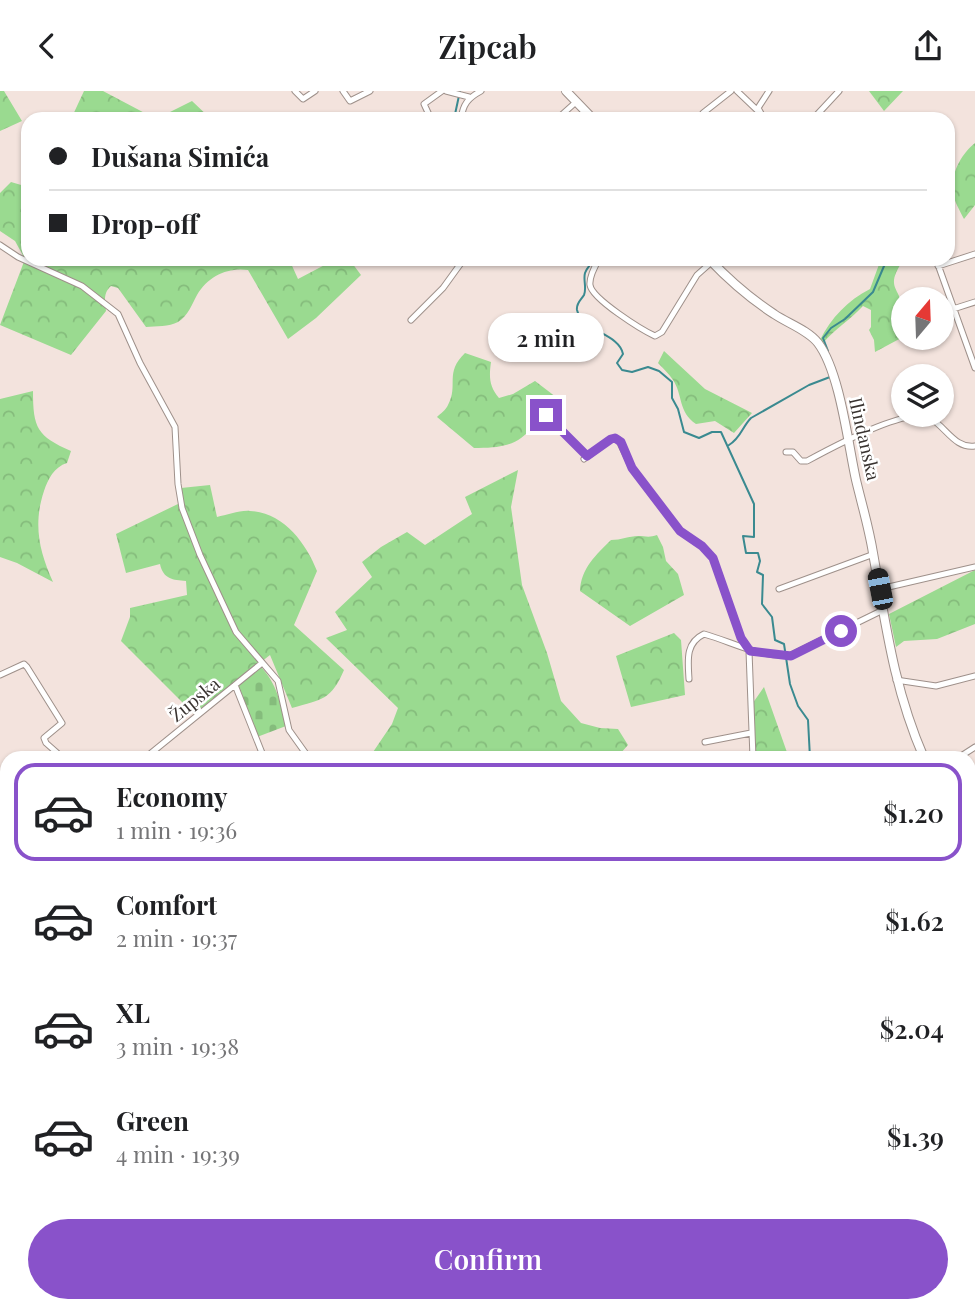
<!DOCTYPE html>
<meta charset="utf-8">
<style>
body{margin:0;font-family:"Playfair Display",serif;background:#f2f2f2;color:#202124;height:100vh;display:flex;flex-direction:column;font-size:26px;white-space:nowrap}
*{box-sizing:border-box;margin:0}
p{font-size:23px;color:#757577}
.icon{flex:none;width:38px;height:38px;fill:none;stroke:currentColor;stroke-width:2;stroke-linecap:round;stroke-linejoin:round}
.map{position:relative;flex:1;overflow:hidden}
.drawer{position:absolute;left:0px;top:660px;width:976px;height:562px;display:flex;flex-direction:column;background:#fff;border-radius:21px 21px 0 0;box-shadow:0 2px 5px #0004}
.drawer>*{flex:none}
.guide{position:absolute;left:21px;top:21px;width:934px;height:154px;border-radius:21px;box-shadow:0 2px 5px #0004;display:grid;align-content:center;height:154px;padding:0 28px;background:#fff}
.needle{width:46px;rotate:19deg}
.buttons{position:absolute;left:891px;top:196px;display:grid;gap:14px}
.buttons a{display:grid;place-items:center;width:63px;height:63px;border-radius:50%;background:#fff;box-shadow:0 2px 5px #0004;font-size:35px}
.end{position:absolute;width:32px;height:32px;margin:-16px;border:9px solid #8952ca;background:#fff;box-shadow:0 0 0 4px #fff}
.from{border-radius:50%}
.bubble{position:absolute;height:49px;border-radius:24px;background:#fff;box-shadow:0 2px 5px #0004;font-size:23px;font-weight:600;line-height:49px;text-align:center}
.car{position:absolute;width:21px;height:42px;margin:-21px -10px;border-radius:9px;box-shadow:0 0 5px 2px #0007;background:linear-gradient(#222 24%,#8ab4d8 0 40%,#222 0 76%,#8ab4d8 0 86%,#222 0)}
.guide b{display:flex;align-items:center;gap:24px;height:66px;font-size:26px}
.guide b+b{border-top:2px solid #e0e0e0}
.guide i{width:18px;height:18px;background:#202124}
ul{padding:12px 0 0;list-style:none}
li{display:flex;align-items:center;gap:21px;height:98px;margin:0 14px 10px;padding:0 14px;border:4px solid transparent;border-radius:21px}
li div{flex:1}
li b{display:block;font-size:26px}
li em{font-style:normal;font-weight:600}
li.current{border-color:#8952ca}
li>.icon{width:63px;height:63px;stroke-width:1.5}
.action{display:flex;gap:14px;margin-top:auto;padding:14px 28px}
.action a{flex:1;height:80px;border-radius:42px;background:#8952ca;color:#fff;font-size:28px;font-weight:600;line-height:80px;text-align:center}
header{display:flex;justify-content:space-between;align-items:center;height:91px;padding:0 28px;background:#fff;font-size:32px;font-weight:600}
.map>svg:first-child{display:block}
.forest{fill:url(#forest-crowns)}
.cemetery{fill:url(#cemetery-stones)}
.lines{fill:none;stroke-linecap:round;stroke-linejoin:round}
.stream{stroke:#3a8a90;stroke-width:2}
.street-casing{stroke:#9e908a;stroke-width:7}
.secondary-casing{stroke:#9e908a;stroke-width:10}
.primary-casing{stroke:#9a7331;stroke-width:10}
.street{stroke:#fff;stroke-width:5}
.secondary{stroke:#fff;stroke-width:8}
.primary{stroke:#e2bf83;stroke-width:9}
.route{stroke:#8952ca;stroke-width:9}
.labels{text-anchor:middle;stroke-width:5;stroke-linejoin:round;paint-order:stroke}
.street-label{font-size:18px;fill:#393330;stroke:#fff}
</style>
<header><svg class="icon" aria-label="back" viewBox="0 0 24 24"><path d="M15 5l-7 7 7 7"/></svg>Zipcab<svg class="icon" aria-label="share" viewBox="0 0 24 24"><path d="M12 15V3M7 8l5-5 5 5M5 13v7h14v-7"/></svg></header>
<div class="map">
<svg width="975" height="1220" viewBox="0 0 975 1220">
<defs>
<pattern id="forest-crowns" width="20" height="18" patternUnits="userSpaceOnUse" patternTransform="scale(1.75)"><rect width="20" height="18" fill="#9ada90"/><path d="M2 6a3 3 0 1 1 6 0M12 15a3 3 0 1 1 6 0" fill="none" stroke="#85bc7c"/></pattern>
<pattern id="cemetery-stones" width="16" height="16" patternUnits="userSpaceOnUse" patternTransform="scale(1.75)"><rect width="16" height="16" fill="#9ada90"/><path d="M2 7V4a2 2 0 0 1 4 0v3zM10 15v-3a2 2 0 0 1 4 0v3z" fill="#85bc7c"/></pattern>
</defs>
<rect width="100%" height="100%" fill="#f3e3dd"/>
<!-- forest -->
<path class="forest" d="M0,0H4L22,30L0,40Z
M84,0H103L156,28L192,10L211,28H71Z
M869,0H903L884,20Z
M975,52V114L964,128C960,120 954,110 953,102C950,84 961,63 975,52Z
M11,91L28,96V168H289L298,188L336,168H349L361,184L316,227L288,248L248,179C228,176 208,185 197,204C192,213 188,225 178,231C169,236 156,235 146,236L118,197L111,195C103,202 105,210 106,220L71,264L0,234L25,168L15,150L0,140V102Z
M881,168H904C882,200 903,195 903,223L896,229V236L903,238V246L875,261L874,249L869,239L871,236V219L863,215C850,229 835,238 823,252L820,249C831,227 848,209 870,198Z
M664,260L705,298L752,322L734,342L715,330L696,333C678,321 683,304 673,289C669,283 663,277 658,272Z
M465,262L491,271C489,286 489,295 499,307L513,303L535,290L556,306C526,342 526,358 474,357L437,326C440,323 446,319 448,314C459,294 444,282 465,262Z
M33,300C33,337 37,345 71,360L67,372C54,376 48,388 44,400C33,433 39,460 53,491L17,472L0,466V308Z
M518,379L511,416L522,494L547,562L561,610L581,632L600,637L618,638L628,654L620,663L601,662L604,667H369L392,633L398,617L326,547L347,539L335,521L372,486L362,471L381,456L407,441L425,454L472,423L465,406Z
M210,394L217,426C227,424 240,419 250,420C283,421 306,452 317,480L294,534L344,579C331,609 323,608 292,617L270,564L194,623L121,550L130,526V517L187,504L186,490C173,489 163,488 160,473L126,482L116,443L180,412L181,397Z
M657,444L663,456L666,470L678,483L684,504L630,535L580,500C581,477 596,464 611,449C621,449 629,445 638,445C645,445 649,447 657,444Z
M975,479V533L937,548L904,550L896,556L889,523Z
M674,542L681,549L685,604L631,616L616,565Z
M764,596L789,667H753L750,616Z
M970,961L975,962V1034L970,1033Z
M970,1053H975V1130L970,1131Z
M7,1089V1214L65,1215L73,1220H0V1090Z
M975,1179V1213L960,1220H467V1215L970,1214V1180Z"/>
<!-- cemetery -->
<path class="cemetery" d="M261,576C277,593 281,613 286,635L257,646L237,595Z"/>
<g class="lines">
<!-- stream -->
<path class="stream" d="M454,28L460,0
M593,168C591,175 587,176 585,182C583,189 587,197 584,204C581,209 576,212 577,219C582,241 619,242 623,263L617,272L622,279L632,281L648,276L659,280L672,291V307L678,318L684,341L699,347L712,341H721L754,413V446L743,445L746,462H758L760,470L757,481L763,484L762,513L772,526L775,549L784,553L790,593L798,615L808,629L810,667
M828,260L823,247L831,237L845,228L873,201L887,168
M729,354C741,347 742,336 751,327L809,294L830,286
M970,811L975,812
M0,876L7,882
M266,1214L267,1220"/>
<defs>
<path id="street" d="M295,0L303,8L315,0
M343,0L350,10L370,0
M446,0L469,6
M737,0L758,20
M703,22L731,0
M431,28L424,13L442,0
M461,28C463,13 468,7 481,0
M537,28H541
M557,28L576,11
M764,28L758,17L769,0
M813,28L839,0
M0,154L18,166L82,195L118,223L140,272L175,336L178,393L182,417L200,464L236,541L278,590L289,639L309,667
M599,168C595,175 589,186 590,194C592,208 642,239 655,245L662,241L697,184L715,168
M936,168L975,277
M938,175L975,163
M953,218L975,211
M411,229L443,197L464,168
M546,324L587,365
M786,361H793L801,370H807C829,358 908,315 930,327C946,336 955,358 975,355
M584,368L611,348H618L632,377L680,440L702,455L713,467L741,547L749,560L753,667
M779,498L874,463
M880,498L975,476
M0,584L24,573L27,576L62,632L44,647L46,652L63,667
M689,588C688,570 685,552 704,543C733,551 759,567 791,564L883,519
M896,589L936,595L975,585
M235,594L264,667
M705,651L751,642
M145,667L262,572
M958,667L975,656
M970,709L975,704
M970,867L975,845
M0,1027L7,1023
M727,1214L729,1220"/>
<path id="secondary" d="M566,0L593,28
M709,168C728,188 751,208 774,223C787,232 808,239 818,252C840,281 848,353 856,389C862,414 869,437 873,462C886,535 894,598 924,667
M970,727L975,733"/>
<path id="primary" d="M0,914L7,922
M252,1214L253,1220"/>
</defs>
<!-- street casing -->
<use href="#street" class="street-casing"/>
<!-- secondary casing -->
<use href="#secondary" class="secondary-casing"/>
<!-- primary casing -->
<use href="#primary" class="primary-casing"/>
<!-- street -->
<use href="#street" class="street"/>
<!-- secondary -->
<use href="#secondary" class="secondary"/>
<!-- primary -->
<use href="#primary" class="primary"/>
</g>
<g class="lines">
<!-- route -->
<path class="route" d="M546,324L587,365L611,348L615,347L621,351L632,377L680,440L702,455L713,467L741,547L750,560L791,565L841,540"/>
</g>
<g class="labels">
<!-- street labels -->
<g class="street-label">
<text transform="translate(864 348) rotate(77)" y="6">Ilindanska</text>
<text transform="translate(195 609) rotate(-39)" y="6">Župska</text>
</g>
</g>
</svg>
<div class="buttons">
<a><svg class="needle" viewBox="-14 -14 28 28"><path d="M0-13l5 13h-10z" fill="#e53935"/><path d="M0 13l5-13h-10z" fill="#757577"/></svg></a>
<a><svg class="icon" aria-label="layers" viewBox="0 0 24 24"><path d="M12 4l9 5-9 5-9-5zM3 14l9 5 9-5"/></svg></a>
</div>
<i class="end from" style="left:841px;top:540px"></i>
<i class="end" style="left:546px;top:324px"></i>
<div class="bubble" style="left:488px;top:222px;width:116px">2 min</div>
<i class="car" style="left:880px;top:498px;rotate:349deg"></i>
<div class="guide">
<b><i class="from"></i>Dušana Simića</b>
<b><i></i>Drop-off</b>
</div>
<section class="drawer">
<ul>
<li class="current"><svg class="icon" aria-label="car" viewBox="0 0 24 24"><path d="M5 17H2v-5l4-1 3-4h7l3 4 3 1v5h-3M9 17h6M6 11h13"/><circle cx="7" cy="17" r="2"/><circle cx="17" cy="17" r="2"/></svg><div><b>Economy</b><p>1 min · 19:36</p></div><em>$1.20</em></li>
<li><svg class="icon" aria-label="car" viewBox="0 0 24 24"><path d="M5 17H2v-5l4-1 3-4h7l3 4 3 1v5h-3M9 17h6M6 11h13"/><circle cx="7" cy="17" r="2"/><circle cx="17" cy="17" r="2"/></svg><div><b>Comfort</b><p>2 min · 19:37</p></div><em>$1.62</em></li>
<li><svg class="icon" aria-label="car" viewBox="0 0 24 24"><path d="M5 17H2v-5l4-1 3-4h7l3 4 3 1v5h-3M9 17h6M6 11h13"/><circle cx="7" cy="17" r="2"/><circle cx="17" cy="17" r="2"/></svg><div><b>XL</b><p>3 min · 19:38</p></div><em>$2.04</em></li>
<li><svg class="icon" aria-label="car" viewBox="0 0 24 24"><path d="M5 17H2v-5l4-1 3-4h7l3 4 3 1v5h-3M9 17h6M6 11h13"/><circle cx="7" cy="17" r="2"/><circle cx="17" cy="17" r="2"/></svg><div><b>Green</b><p>4 min · 19:39</p></div><em>$1.39</em></li>
</ul>
<div class="action"><a>Confirm</a></div>
</section>
</div>
